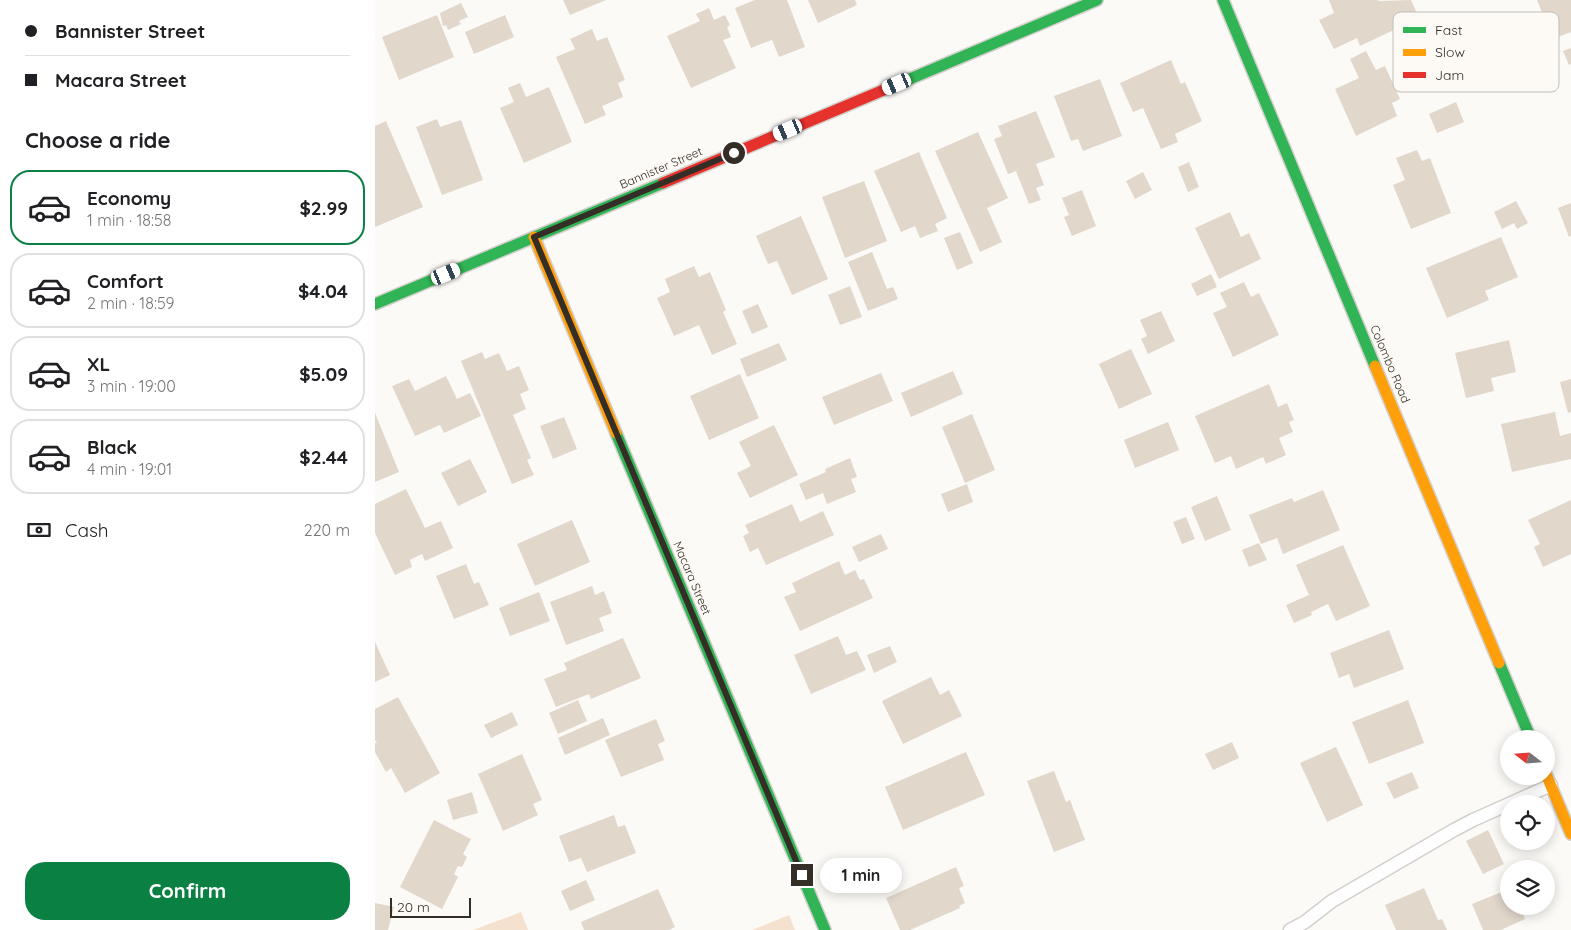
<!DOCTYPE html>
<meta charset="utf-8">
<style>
body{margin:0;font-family:Quicksand,sans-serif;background:#f6f6f6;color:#202124;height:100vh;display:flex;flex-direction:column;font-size:19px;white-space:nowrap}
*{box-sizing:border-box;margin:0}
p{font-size:16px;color:#757577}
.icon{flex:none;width:28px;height:28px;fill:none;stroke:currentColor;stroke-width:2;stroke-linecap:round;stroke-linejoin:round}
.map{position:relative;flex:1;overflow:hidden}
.sheet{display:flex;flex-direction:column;background:#fff;width:375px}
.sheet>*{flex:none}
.guide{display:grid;align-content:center;height:110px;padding:0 25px;background:#fff}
.needle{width:32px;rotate:287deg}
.tools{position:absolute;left:1125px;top:730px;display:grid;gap:10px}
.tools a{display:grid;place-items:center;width:55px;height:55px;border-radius:50%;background:#fff;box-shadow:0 2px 12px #0003;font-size:25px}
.scale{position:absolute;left:15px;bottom:12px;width:81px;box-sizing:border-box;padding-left:5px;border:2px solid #342e27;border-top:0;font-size:14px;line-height:18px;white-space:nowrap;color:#342e27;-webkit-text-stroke:4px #fdfaf6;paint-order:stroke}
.end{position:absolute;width:22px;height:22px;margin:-11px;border:6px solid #342e27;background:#fff;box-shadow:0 0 0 2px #fff}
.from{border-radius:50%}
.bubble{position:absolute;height:35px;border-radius:18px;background:#fff;box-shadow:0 2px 12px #0003;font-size:16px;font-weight:700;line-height:35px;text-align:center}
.car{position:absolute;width:15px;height:30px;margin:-15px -8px;border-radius:6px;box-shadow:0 0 4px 1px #0007;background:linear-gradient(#fff 24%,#345 0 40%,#fff 0 76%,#345 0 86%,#fff 0)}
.guide b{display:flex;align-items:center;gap:18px;height:48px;font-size:19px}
.guide b+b{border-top:1px solid #e0e0e0}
.guide i{width:12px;height:12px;background:#202124}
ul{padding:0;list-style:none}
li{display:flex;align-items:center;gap:15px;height:75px;margin:0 10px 8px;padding:0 15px;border:2px solid #e0e0e0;border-radius:20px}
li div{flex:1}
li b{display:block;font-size:19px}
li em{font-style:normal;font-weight:700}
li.current{border-color:#0b8043}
li>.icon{width:45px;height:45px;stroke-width:1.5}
h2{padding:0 25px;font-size:22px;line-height:60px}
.pay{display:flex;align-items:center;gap:12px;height:55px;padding:0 25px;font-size:19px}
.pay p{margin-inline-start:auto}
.button{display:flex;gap:10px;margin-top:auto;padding:10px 25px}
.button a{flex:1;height:58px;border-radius:20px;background:#0b8043;color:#fff;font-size:20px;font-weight:700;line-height:58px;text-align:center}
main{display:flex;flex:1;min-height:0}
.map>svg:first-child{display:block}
.green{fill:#f4e2ce}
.building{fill:#e1d7cb}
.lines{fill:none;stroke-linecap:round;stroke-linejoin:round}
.lane-casing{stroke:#d3d0cb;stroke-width:15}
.fast-casing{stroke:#d3d0cb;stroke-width:14}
.slow-casing{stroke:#d3d0cb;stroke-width:14}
.jam-casing{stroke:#d3d0cb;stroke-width:14}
.lane{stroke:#fffefe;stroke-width:12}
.fast{stroke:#30b455;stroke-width:11}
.slow{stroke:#ff9f0a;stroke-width:11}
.jam{stroke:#e5322d;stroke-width:11}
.route{stroke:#342e27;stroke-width:6}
.labels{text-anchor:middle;stroke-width:5;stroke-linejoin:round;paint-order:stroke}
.street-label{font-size:12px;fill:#342e27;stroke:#fdfaf6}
.key{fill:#fdfaf6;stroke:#c1bdb8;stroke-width:1}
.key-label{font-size:14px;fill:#342e27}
</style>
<main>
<section class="sheet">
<div class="guide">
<b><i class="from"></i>Bannister Street</b>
<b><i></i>Macara Street</b>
</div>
<h2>Choose a ride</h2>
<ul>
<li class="current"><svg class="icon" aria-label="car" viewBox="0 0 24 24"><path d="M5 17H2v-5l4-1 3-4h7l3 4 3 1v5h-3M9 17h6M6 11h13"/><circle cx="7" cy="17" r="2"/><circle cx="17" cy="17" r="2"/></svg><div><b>Economy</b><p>1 min · 18:58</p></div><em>$2.99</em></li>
<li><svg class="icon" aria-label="car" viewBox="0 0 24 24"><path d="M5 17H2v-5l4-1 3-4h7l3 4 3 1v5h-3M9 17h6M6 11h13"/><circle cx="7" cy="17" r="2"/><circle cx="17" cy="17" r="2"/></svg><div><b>Comfort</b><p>2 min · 18:59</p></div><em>$4.04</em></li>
<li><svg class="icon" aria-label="car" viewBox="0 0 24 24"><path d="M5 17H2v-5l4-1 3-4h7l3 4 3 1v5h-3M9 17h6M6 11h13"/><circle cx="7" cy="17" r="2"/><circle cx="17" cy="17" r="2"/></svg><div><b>XL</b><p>3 min · 19:00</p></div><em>$5.09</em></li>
<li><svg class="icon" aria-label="car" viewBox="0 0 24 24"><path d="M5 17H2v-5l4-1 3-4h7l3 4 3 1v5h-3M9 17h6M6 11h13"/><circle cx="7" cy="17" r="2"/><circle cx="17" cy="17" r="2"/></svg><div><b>Black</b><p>4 min · 19:01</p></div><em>$2.44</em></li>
</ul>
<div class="pay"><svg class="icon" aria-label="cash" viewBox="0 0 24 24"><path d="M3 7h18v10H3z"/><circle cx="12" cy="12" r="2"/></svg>Cash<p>220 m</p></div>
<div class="button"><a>Confirm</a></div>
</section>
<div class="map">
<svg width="1196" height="930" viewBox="0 0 1196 930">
<rect width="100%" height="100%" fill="#fcfaf7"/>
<!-- green -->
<path class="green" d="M146,912L153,930H98Z
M414,915L420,930H377Z"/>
<!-- building -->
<path class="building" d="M188,0H231L195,15Z
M380,0H412L430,47L404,57L397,40L376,48L360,8Z
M433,0H480L482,5L443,23Z
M954,0H1003L1004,1L1036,0L1044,18L985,46L982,38L959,49L944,20L959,13Z
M1162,0H1196V32L1178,39Z
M86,3L93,17L84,21L86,24L73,30L71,25L68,26L65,13Z
M334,8L339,20L350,15L355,25L352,27L356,37L348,40L361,68L316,88L292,36L325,21L321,14Z
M62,15L79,57L24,80L7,37Z
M130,15L139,37L99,54L90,32Z
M217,29L222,41L232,37L250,80L243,83L248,97L227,106L231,115L210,124L181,57L200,49L195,39Z
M1196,48V64L1194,65L1188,51Z
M991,51L1001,70L1010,66L1025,99L1017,103L1022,116L981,136L960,89L984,78L975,59Z
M796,60L806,84L810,82L827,121L800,134L803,142L786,149L768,108L758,112L745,83Z
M725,79L747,136L708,151L703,139L696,141L679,96Z
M145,83L151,97L174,87L197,142L149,163L125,108L139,102L133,88Z
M1081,102L1089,122L1062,133L1054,114Z
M661,111L680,157L661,164L669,185L661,188L666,200L654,204L641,171L633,174L619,139L627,136L623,126Z
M62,119L65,127L86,120L108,180L67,195L41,127Z
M11,121L48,207L0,227V126Z
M603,132L633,198L612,208L627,242L605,252L560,151Z
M1042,150L1047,161L1055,158L1076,213L1036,229L1018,185L1030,180L1021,158Z
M544,152L572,218L560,224L563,231L545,238L540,226L526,232L499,171Z
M814,162L824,187L813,192L803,167Z
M768,172L777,190L760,199L751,181Z
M489,181L512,241L470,258L447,197Z
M707,190L721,226L697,236L689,217L694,215L687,198Z
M1141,201L1153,223L1142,229L1139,223L1127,229L1119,212Z
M1196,203V236L1194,237L1183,208Z
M855,212L866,237L874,233L886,259L844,279L820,228Z
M426,216L453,279L417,295L402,261L393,264L381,236Z
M585,232L598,263L582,270L569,238Z
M1126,237L1143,277L1110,291L1114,300L1072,318L1051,268Z
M497,252L512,289L518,287L523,299L493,311L473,262Z
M319,266L324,277L335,272L351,310L348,312L362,344L337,355L324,325L299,336L282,298L295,292L290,279Z
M836,274L842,287L822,296L816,284Z
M869,282L876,297L884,293L904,335L858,357L838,313L852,307L845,293Z
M475,286L487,317L465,325L453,295Z
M383,304L393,327L377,334L367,311Z
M786,311L800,341L773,354L766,339L772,336L765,320Z
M1134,340L1141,372L1116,378L1119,391L1091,398L1080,353Z
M404,343L412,360L372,377L365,359Z
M756,349L777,394L744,409L724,364Z
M107,352L110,359L124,353L132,371L144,366L154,390L145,394L151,409L138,415L156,458L152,460L159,475L137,484L86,361Z
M578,371L588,394L536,417L526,393Z
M506,373L518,401L459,425L447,397Z
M365,374L384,418L334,440L315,396Z
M71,376L82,399L95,393L106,416L69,433L65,425L40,436L17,386L34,379L40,391Z
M1196,379V412L1193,413L1185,382Z
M894,384L903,407L912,403L919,420L914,422L918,432L904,438L911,455L891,464L888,457L861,469L856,456L840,463L820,416Z
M1180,412L1185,436L1196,433V459L1137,472L1126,424Z
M0,413L24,472L0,482Z
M597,414L620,470L590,483L567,427Z
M189,417L202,449L178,459L165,426Z
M793,422L804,450L760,468L749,440Z
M399,425L423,475L375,498L362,473L376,466L364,442Z
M475,458L482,477L476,479L481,492L452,504L448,493L431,500L424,484L451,472L450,469Z
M95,459L112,492L83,506L66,473Z
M592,484L598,502L573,512L566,494Z
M31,489L50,528L66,521L78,548L50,561L47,554L35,560L37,567L20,575L0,533V504Z
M948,490L965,530L908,554L902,538L886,544L874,515L917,498L919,502Z
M842,496L856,530L830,541L816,507Z
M1196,500V554L1168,567L1159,547L1165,544L1153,520Z
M417,504L425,522L448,511L459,535L391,565L383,548L375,552L368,536L374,533L370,525Z
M811,517L820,539L807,544L798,522Z
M197,520L215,562L160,586L142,544Z
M506,534L513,549L484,562L477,547Z
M884,543L892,560L874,567L867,550Z
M968,545L995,606L961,621L953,604L936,612L937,615L919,623L911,605L934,595L921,565Z
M464,561L470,575L480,570L485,580L489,579L498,598L425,631L409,597L421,592L417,583Z
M91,564L99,584L104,582L114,605L79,619L61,576Z
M217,586L220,595L229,591L237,613L224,618L229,631L191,645L175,602Z
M164,592L175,621L135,636L124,608Z
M1014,630L1029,669L979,688L974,674L964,678L955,653Z
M463,636L471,655L482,651L491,670L436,694L419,655Z
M248,638L266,678L216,699L214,694L181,707L169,679L192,670L189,663Z
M0,642L15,675L0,682Z
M515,646L522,662L499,673L492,655Z
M556,677L565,695L574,690L587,716L528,744L507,701Z
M23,697L65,773L30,793L16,768L11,772L0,752V743H2L0,740V709Z
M203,700L212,721L183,734L174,713Z
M1033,700L1049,743L994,764L977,722Z
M137,712L143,725L116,738L109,725Z
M228,718L235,735L190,755L183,738Z
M281,719L290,741L283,744L289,760L246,777L230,740Z
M857,742L864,758L838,770L830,754Z
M961,747L988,805L952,822L925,763Z
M591,752L610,795L528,830L510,787Z
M147,754L167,800L158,804L163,815L128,831L103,774Z
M679,771L691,802L695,800L710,840L679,852L652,781Z
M1037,772L1044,788L1019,799L1011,783Z
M97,792L103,813L78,820L72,800Z
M239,815L243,827L250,825L261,853L212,872L206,858L194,862L184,836Z
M59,820L96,839L88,854L92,857L87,867L83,866L79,874L83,877L67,909L25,887Z
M1113,830L1129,864L1108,874L1091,841Z
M581,867L589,886L584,888L590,903L584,906L585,908L535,930H525L511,898Z
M211,880L220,900L195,911L186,891Z
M1049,888L1063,920L1067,919L1072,930H1021L1010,905Z
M283,889L300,927L294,930H209L206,922Z
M1134,889V906H1145L1150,919L1126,930H1108L1097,904Z
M0,903L19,907L13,930H0Z"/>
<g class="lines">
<defs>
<path id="lane" d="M1134,804L1176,785
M915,930L930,922L957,901L1079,830L1098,820L1134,804"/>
<path id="fast" d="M848,0L1000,366
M530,81L722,0
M0,304L288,183
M241,433L450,930
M1124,663L1156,739"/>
<path id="slow" d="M159,237L241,433
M1000,366L1124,663
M1171,774L1196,834"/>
<path id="jam" d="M288,183L530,81"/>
</defs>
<!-- lane casing -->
<use href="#lane" class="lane-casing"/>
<!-- fast casing -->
<use href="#fast" class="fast-casing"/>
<!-- slow casing -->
<use href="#slow" class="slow-casing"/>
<!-- jam casing -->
<use href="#jam" class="jam-casing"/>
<!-- lane -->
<use href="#lane" class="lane"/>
<!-- fast -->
<use href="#fast" class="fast"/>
<!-- slow -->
<use href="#slow" class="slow"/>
<!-- jam -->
<use href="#jam" class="jam"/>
</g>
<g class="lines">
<!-- route -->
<path class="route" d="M359,153L159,237L427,875"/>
</g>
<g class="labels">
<!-- street labels -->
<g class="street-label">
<text transform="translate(286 168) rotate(-23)" y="4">Bannister Street</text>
<text transform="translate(1015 364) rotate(67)" y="4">Colombo Road</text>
<text transform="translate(317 578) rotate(67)" y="4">Macara Street</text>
</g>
</g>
<!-- legend -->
<rect x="1018" y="12" width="166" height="80" rx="8" class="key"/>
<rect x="1028" y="27" width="23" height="6" fill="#30b455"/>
<rect x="1028" y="49" width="23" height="7" fill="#ff9f0a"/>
<rect x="1028" y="72" width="23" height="6" fill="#e5322d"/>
<g class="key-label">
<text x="1060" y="35">Fast</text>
<text x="1060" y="57">Slow</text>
<text x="1060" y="80">Jam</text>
</g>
</svg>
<div class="tools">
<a><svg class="needle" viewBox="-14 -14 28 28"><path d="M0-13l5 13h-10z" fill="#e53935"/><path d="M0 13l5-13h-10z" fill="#757577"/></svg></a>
<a><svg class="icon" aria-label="locate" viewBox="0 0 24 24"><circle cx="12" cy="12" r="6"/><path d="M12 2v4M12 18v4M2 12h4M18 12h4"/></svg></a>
<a><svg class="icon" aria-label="layers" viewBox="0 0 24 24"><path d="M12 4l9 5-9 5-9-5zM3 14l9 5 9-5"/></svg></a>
</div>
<div class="scale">20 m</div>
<i class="end from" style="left:359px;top:153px"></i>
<i class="end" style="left:427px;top:875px"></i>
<div class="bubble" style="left:445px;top:858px;width:82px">1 min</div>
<i class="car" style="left:522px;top:84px;rotate:247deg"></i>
<i class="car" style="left:413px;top:130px;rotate:247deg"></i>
<i class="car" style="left:71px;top:274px;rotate:67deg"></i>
</div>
</main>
